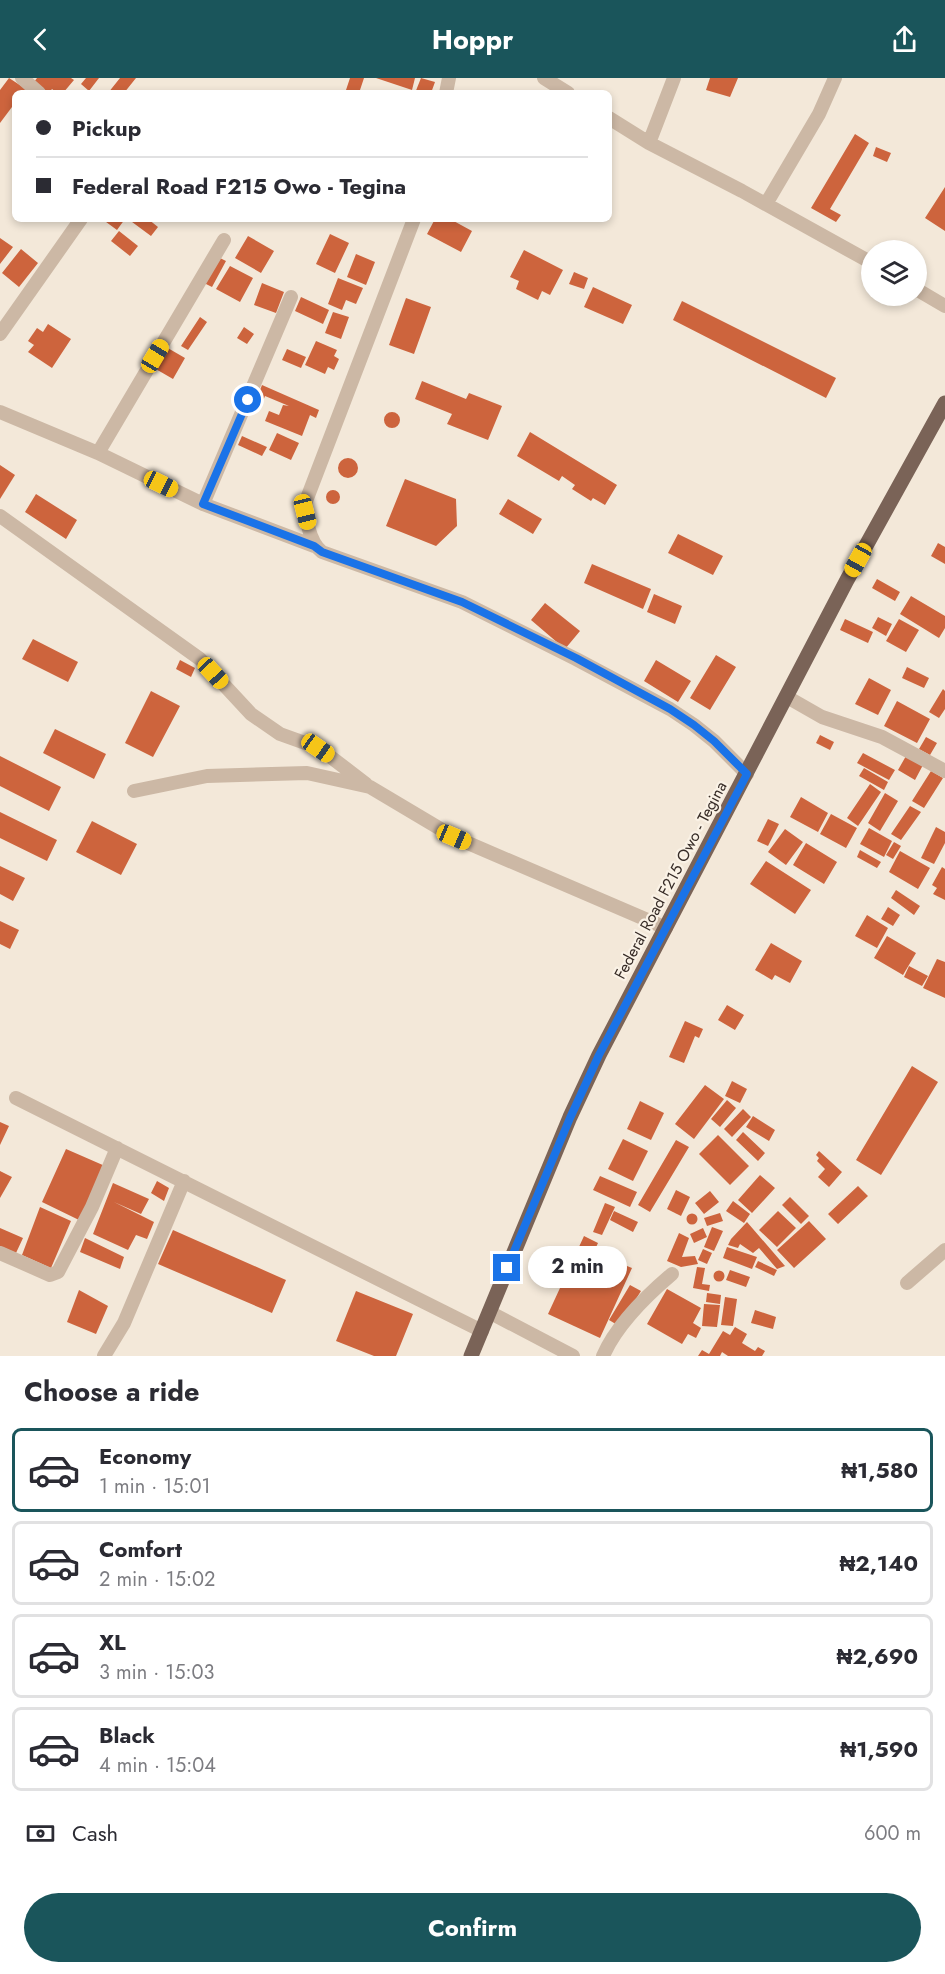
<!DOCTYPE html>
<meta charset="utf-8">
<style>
body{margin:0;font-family:Jost,sans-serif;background:#f2f2f3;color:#2b2b33;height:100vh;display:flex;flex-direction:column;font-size:22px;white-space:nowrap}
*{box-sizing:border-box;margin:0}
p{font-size:20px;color:#7c7c81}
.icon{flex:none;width:33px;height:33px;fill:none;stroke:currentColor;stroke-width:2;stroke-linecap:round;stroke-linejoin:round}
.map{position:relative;height:1278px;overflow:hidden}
.sheet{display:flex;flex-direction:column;background:#fff;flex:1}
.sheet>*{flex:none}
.top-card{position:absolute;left:12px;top:12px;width:600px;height:132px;border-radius:9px;box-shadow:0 3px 9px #0003;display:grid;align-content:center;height:132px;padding:0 24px;background:#fff}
.controls{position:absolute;left:861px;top:162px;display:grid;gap:12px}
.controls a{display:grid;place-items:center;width:66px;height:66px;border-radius:50%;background:#fff;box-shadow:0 3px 9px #0003;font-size:30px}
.end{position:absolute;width:27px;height:27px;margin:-14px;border:8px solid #1a73e8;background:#fff;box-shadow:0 0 0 3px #fff}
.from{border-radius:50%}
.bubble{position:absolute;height:42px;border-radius:21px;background:#fff;box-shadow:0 3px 9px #0003;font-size:20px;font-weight:700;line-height:42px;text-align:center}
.car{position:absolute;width:18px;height:36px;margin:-18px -9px;border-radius:8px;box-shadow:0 0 4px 2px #0007;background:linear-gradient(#f5c518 24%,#345 0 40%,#f5c518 0 76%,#345 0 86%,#f5c518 0)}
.top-card b{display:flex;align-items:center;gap:21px;height:57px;font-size:22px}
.top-card b+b{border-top:2px solid #e1e1e2}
.top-card i{width:15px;height:15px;background:#2b2b33}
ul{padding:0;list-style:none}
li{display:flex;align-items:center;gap:18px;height:84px;margin:0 12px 9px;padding:0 12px;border:3px solid #e1e1e2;border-radius:9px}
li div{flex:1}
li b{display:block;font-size:22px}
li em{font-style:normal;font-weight:700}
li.current{border-color:#1a555b}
li>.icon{width:54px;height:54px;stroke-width:1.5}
h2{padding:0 24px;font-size:27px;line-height:72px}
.pay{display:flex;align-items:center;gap:15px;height:66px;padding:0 24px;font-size:22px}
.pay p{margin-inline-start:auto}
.primary-button{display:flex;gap:12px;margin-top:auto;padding:12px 24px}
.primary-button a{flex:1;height:69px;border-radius:36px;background:#1a555b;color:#fff;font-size:24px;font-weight:700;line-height:69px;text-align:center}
header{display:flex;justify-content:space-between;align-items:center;height:78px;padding:0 24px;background:#1a555b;color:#fff;font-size:27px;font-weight:700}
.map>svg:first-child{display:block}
.building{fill:#cd643d}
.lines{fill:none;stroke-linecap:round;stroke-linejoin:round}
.minor{stroke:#ccb8a5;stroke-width:14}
.major{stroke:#7a6357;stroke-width:15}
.route{stroke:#1a73e8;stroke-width:8}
.labels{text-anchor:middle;stroke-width:4.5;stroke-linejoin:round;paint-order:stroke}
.street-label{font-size:16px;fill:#372c27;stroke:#faf2e6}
</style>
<header><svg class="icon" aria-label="back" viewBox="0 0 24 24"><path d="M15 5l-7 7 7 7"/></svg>Hoppr<svg class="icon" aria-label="share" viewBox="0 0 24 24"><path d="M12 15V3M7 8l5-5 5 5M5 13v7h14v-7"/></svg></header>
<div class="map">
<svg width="945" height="1278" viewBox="0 0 945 1278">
<rect width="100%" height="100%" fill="#f3e8d9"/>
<!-- building -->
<path class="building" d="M9,0L26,11L23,15H15V25L0,45V12Z
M37,0H71L74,2L63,15H57L52,11L49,15L34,4Z
M86,0H99L89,13L81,6Z
M120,0H136L124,15H108Z
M350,0H364L359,15H345Z
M376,0H415L412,12Z
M421,0L435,4L431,15H415Z
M710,0H738L730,19L706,12Z
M855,56L869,65L830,131L841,137L836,144L811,130Z
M876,69L891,75L887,84L873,78Z
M945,109V153L925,140Z
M102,141H125L117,152Z
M128,141H148L158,149L151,158Z
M435,141H450L472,153L461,174L427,156Z
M119,153L138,168L130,178L111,163Z
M330,156L349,165L335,195L316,186Z
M248,158L274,173L261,195L235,180Z
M0,160L13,169L0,186Z
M21,171L38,185L19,209L2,195Z
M524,172L563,192L550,217L542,213L538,222L516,211L519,203L510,199Z
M356,176L375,184L366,207L347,199Z
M216,178L226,183L212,209L202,204Z
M230,188L253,200L240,224L216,211Z
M574,194L588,200L584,211L569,206Z
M338,200L363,210L356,226L346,222L342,232L328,226Z
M262,205L284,214L276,235L254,227Z
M593,209L632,227L623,246L584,229Z
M301,219L329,232L323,246L295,233Z
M406,220L431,229L414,276L389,267Z
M682,223L836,300L826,320L673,242Z
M333,234L349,239L341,261L325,255Z
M200,239L207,244L188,272L181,268Z
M48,246L71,261L52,290L28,274L34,267L28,263L37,250L43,254Z
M244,249L254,256L247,266L237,260Z
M316,263L337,272L334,278L339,281L334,292L328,289L325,296L305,287Z
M166,269L185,280L173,301L154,290Z
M287,271L306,279L301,290L282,282Z
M422,303L466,321L469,315L502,328L488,362L447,346L452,336L415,321Z
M262,307L319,332L316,340L310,337L302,358L265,343L269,333L279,337L283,327L289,328L265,318L261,328L255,325Z
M384 342a8 8 0 1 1 16 0a8 8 0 1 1-16 0Z
M530,354L617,407L605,427L593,420L591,423L572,411L575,407L562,398L559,403L517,378Z
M277,355L299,365L291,382L269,372Z
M242,358L267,369L262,378L238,367Z
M338 390a10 10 0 1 1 20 0a10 10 0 1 1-20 0Z
M0,387L15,397L0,421Z
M405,401L456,421L457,448L436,468L386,448Z
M326 419a7 7 0 1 1 14 0a7 7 0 1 1-14 0Z
M36,416L77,442L66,461L25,434Z
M508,421L542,441L533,456L499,436Z
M678,456L723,478L713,497L668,475Z
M938,465L945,469V486L931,478Z
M592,486L651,511L643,531L584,505Z
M877,501L900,514L895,523L872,510Z
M654,516L682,528L675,546L647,534Z
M911,518L945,538V550L939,560L900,536Z
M545,525L580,553L565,571L531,542Z
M878,539L892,546L886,558L872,550Z
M845,541L873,554L868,565L840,552Z
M899,541L919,552L906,574L886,563Z
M33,561L78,584L68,604L22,581Z
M716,577L736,589L710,632L690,620Z
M180,582L195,590L191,599L176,591Z
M656,582L691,603L678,624L644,603Z
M907,589L929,600L924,610L902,600Z
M869,600L891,612L878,637L855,626Z
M943,611L945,613V631L939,640L929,634Z
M151,613L180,628L153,679L125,665Z
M897,623L930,641L917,665L884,648Z
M55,651L106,676L94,701L43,675Z
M820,657L834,664L830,672L816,665Z
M926,659L937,665L930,677L919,671Z
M863,675L895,692L889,702L857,685Z
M0,678L61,709L49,733L0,708Z
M906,678L923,687L915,702L898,692Z
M864,690L888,704L884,712L859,698Z
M931,693L943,700L924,730L912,723Z
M870,706L881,714L858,748L847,740Z
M885,715L898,723L880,753L868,745Z
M801,719L828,735L818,754L790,739Z
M910,728L921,734L901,762L891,756Z
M0,734L57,762L47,783L0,760Z
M831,736L857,750L846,770L820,756Z
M768,741L779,746L768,768L757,763Z
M92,743L137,766L121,797L76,774Z
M936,749L945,754V765L934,786L921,780Z
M869,750L892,763L884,779L860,766Z
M785,751L803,764L786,787L768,774Z
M894,764L901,768L893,781L886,777Z
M806,765L837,784L824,806L793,787Z
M860,772L881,784L877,790L857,779Z
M900,773L930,790L918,811L889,794Z
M766,783L811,812L795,836L750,806Z
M0,788L25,800L13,823L0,816Z
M942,789L945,791V822L933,816L937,810L932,807Z
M896,812L920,828L914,837L891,820Z
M888,829L900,837L893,848L881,841Z
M867,837L888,850L877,870L855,858Z
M0,843L19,852L10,871L0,866Z
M887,858L916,875L903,897L874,880Z
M771,865L802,883L790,905L775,897L772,902L755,892Z
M937,881L945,884V920L923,910Z
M909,888L928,898L922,908L904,899Z
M727,927L744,937L735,952L718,942Z
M685,943L703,951L699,960L695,958L684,985L669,979Z
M912,988L938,1004L881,1097L856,1082Z
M732,1003L747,1011L740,1025L725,1018Z
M705,1007L724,1021L694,1061L675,1046Z
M727,1022L736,1030L720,1049L711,1041Z
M640,1023L664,1035L651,1062L627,1051Z
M743,1031L751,1039L732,1059L724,1051Z
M753,1038L775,1052L769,1063L746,1049Z
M0,1044L9,1048L0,1067Z
M743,1054L765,1075L758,1083L736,1062Z
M718,1057L749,1088L730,1107L699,1076Z
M623,1061L648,1073L633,1103L608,1091Z
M676,1062L689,1069L650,1134L638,1127Z
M66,1071L105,1088L79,1142L42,1124Z
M819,1073L842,1094L829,1109L818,1099L825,1091L817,1083L819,1080L816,1077Z
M0,1093L12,1099L0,1120Z
M760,1097L775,1110L752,1135L738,1122Z
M600,1098L637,1114L630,1129L593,1112Z
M157,1103L169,1110L164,1123L151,1115Z
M113,1105L149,1121L141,1136L114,1124L154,1144L147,1161L136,1157L128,1172L93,1156Z
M858,1108L868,1118L838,1146L828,1136Z
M676,1112L690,1119L681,1138L667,1131Z
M710,1113L719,1124L704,1136L695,1125Z
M790,1119L809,1138L801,1146L782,1127Z
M733,1123L750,1136L744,1145L726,1133Z
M605,1125L615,1129L602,1157L593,1154Z
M40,1129L71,1143L51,1190L22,1177Z
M614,1133L638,1144L633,1154L610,1142Z
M778,1133L796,1150L777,1169L759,1152Z
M720,1135L723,1143L707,1148L704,1140Z
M686.5 1141a5.5 5.5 0 1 1 11 0a5.5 5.5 0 1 1-11 0Z
M809,1143L826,1161L794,1190L777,1172Z
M747,1144L785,1188L777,1191L759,1170L753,1175L740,1166L738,1170L728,1167L731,1161Z
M712,1149L723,1153L714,1173L704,1169Z
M0,1150L23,1160L16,1175L0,1168Z
M703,1150L707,1159L694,1165L690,1156Z
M173,1152L286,1202L272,1235L158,1186Z
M679,1155L689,1160L682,1179L695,1178L698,1186L681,1189L667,1183Z
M584,1158L598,1165L584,1195L608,1205L617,1184L632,1190L600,1260L548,1236Z
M85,1160L124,1179L120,1191L80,1174Z
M727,1169L757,1179L752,1191L723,1180Z
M703,1171L712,1175L707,1186L698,1182Z
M758,1183L777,1192L774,1198L755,1189Z
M697,1189L705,1190L702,1206L710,1207L709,1213L693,1210Z
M730,1192L750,1199L746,1209L726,1202Z
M713.5 1198a5.5 5.5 0 1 1 11 0a5.5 5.5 0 1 1-11 0Z
M630,1207L641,1213L619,1248L609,1242Z
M667,1211L701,1230L693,1245L701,1250L696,1260L688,1256L682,1266L647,1246Z
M79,1212L108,1228L96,1256L67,1244Z
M356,1213L413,1236L396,1278H374L336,1263Z
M707,1215L721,1217L720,1226L706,1224Z
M725,1219L737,1221L733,1248L721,1247Z
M704,1226L720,1227L717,1249L702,1248Z
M755,1232L776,1239L773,1251L751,1245Z
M735,1249L747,1256L742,1265L755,1273L758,1269L765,1273L762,1278H728L722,1274L720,1278H698L702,1272L709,1276L723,1253L730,1257Z"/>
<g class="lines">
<!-- minor -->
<path class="minor" d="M22,0L39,15
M544,0L568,15
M446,15L449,0
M609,40L649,65L742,113L872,185
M649,65L674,0
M766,126L819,36L835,0
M414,141L306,423C305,439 309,464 322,474L462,524L576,581L670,631L694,647L714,663L747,696
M916,211L945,228
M0,256L81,141
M0,334L98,375L203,426L314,468
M98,375L224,162
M203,426L291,219
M0,438L200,581L251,636L280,656L319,670L366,706
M787,619L822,639L882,659L945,693
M134,713L207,698L307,695L370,709L454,759L666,850
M16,1020L482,1253
M0,1175L50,1197L58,1194L92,1129L117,1070
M907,1205L945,1172
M489,1234L573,1278
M104,1278L124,1245L184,1103
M603,1278C617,1246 646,1218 672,1196"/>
<!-- major -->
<path class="major" d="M471,1278L570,1039L599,977L847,502L945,325"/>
</g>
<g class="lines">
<!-- route -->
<path class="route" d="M248,322L203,426L314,468L322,474L462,524L576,580L670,631L694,647L714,663L747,696L599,977L570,1040L507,1190"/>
</g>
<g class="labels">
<!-- street labels -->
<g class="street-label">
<text transform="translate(670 802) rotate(-62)" y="6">Federal Road F215 Owo - Tegina</text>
</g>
</g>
</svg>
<div class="controls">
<a><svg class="icon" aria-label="layers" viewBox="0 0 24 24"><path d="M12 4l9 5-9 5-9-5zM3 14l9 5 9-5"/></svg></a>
</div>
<i class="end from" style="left:248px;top:322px"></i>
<i class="end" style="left:507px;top:1190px"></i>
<div class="bubble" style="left:528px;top:1168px;width:99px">2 min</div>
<i class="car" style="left:155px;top:278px;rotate:31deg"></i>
<i class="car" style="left:161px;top:406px;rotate:116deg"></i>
<i class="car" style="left:305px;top:434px;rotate:166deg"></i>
<i class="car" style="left:858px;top:482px;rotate:209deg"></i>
<i class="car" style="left:213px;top:595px;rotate:137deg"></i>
<i class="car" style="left:318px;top:670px;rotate:125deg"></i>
<i class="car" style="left:454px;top:759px;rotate:113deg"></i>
<div class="top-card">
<b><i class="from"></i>Pickup</b>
<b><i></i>Federal Road F215 Owo - Tegina</b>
</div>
</div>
<section class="sheet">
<h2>Choose a ride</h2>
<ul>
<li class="current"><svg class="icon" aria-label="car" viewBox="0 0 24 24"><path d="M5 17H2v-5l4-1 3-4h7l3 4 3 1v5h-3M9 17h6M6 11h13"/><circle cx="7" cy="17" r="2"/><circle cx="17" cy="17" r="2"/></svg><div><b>Economy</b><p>1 min · 15:01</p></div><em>₦1,580</em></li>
<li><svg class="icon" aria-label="car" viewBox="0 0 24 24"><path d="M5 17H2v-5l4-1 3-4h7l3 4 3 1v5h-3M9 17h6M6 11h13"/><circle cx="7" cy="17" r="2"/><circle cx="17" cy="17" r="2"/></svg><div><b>Comfort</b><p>2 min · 15:02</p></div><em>₦2,140</em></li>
<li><svg class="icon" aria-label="car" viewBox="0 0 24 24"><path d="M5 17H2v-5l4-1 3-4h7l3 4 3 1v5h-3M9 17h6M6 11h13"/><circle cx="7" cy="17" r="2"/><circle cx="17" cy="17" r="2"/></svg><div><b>XL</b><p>3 min · 15:03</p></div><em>₦2,690</em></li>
<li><svg class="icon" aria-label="car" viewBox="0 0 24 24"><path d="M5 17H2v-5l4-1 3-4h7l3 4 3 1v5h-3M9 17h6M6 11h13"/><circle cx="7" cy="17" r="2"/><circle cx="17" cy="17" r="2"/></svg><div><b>Black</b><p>4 min · 15:04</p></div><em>₦1,590</em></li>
</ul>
<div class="pay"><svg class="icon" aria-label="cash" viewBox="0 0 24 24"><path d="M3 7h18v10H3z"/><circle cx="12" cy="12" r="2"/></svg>Cash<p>600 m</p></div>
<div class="primary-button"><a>Confirm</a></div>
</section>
